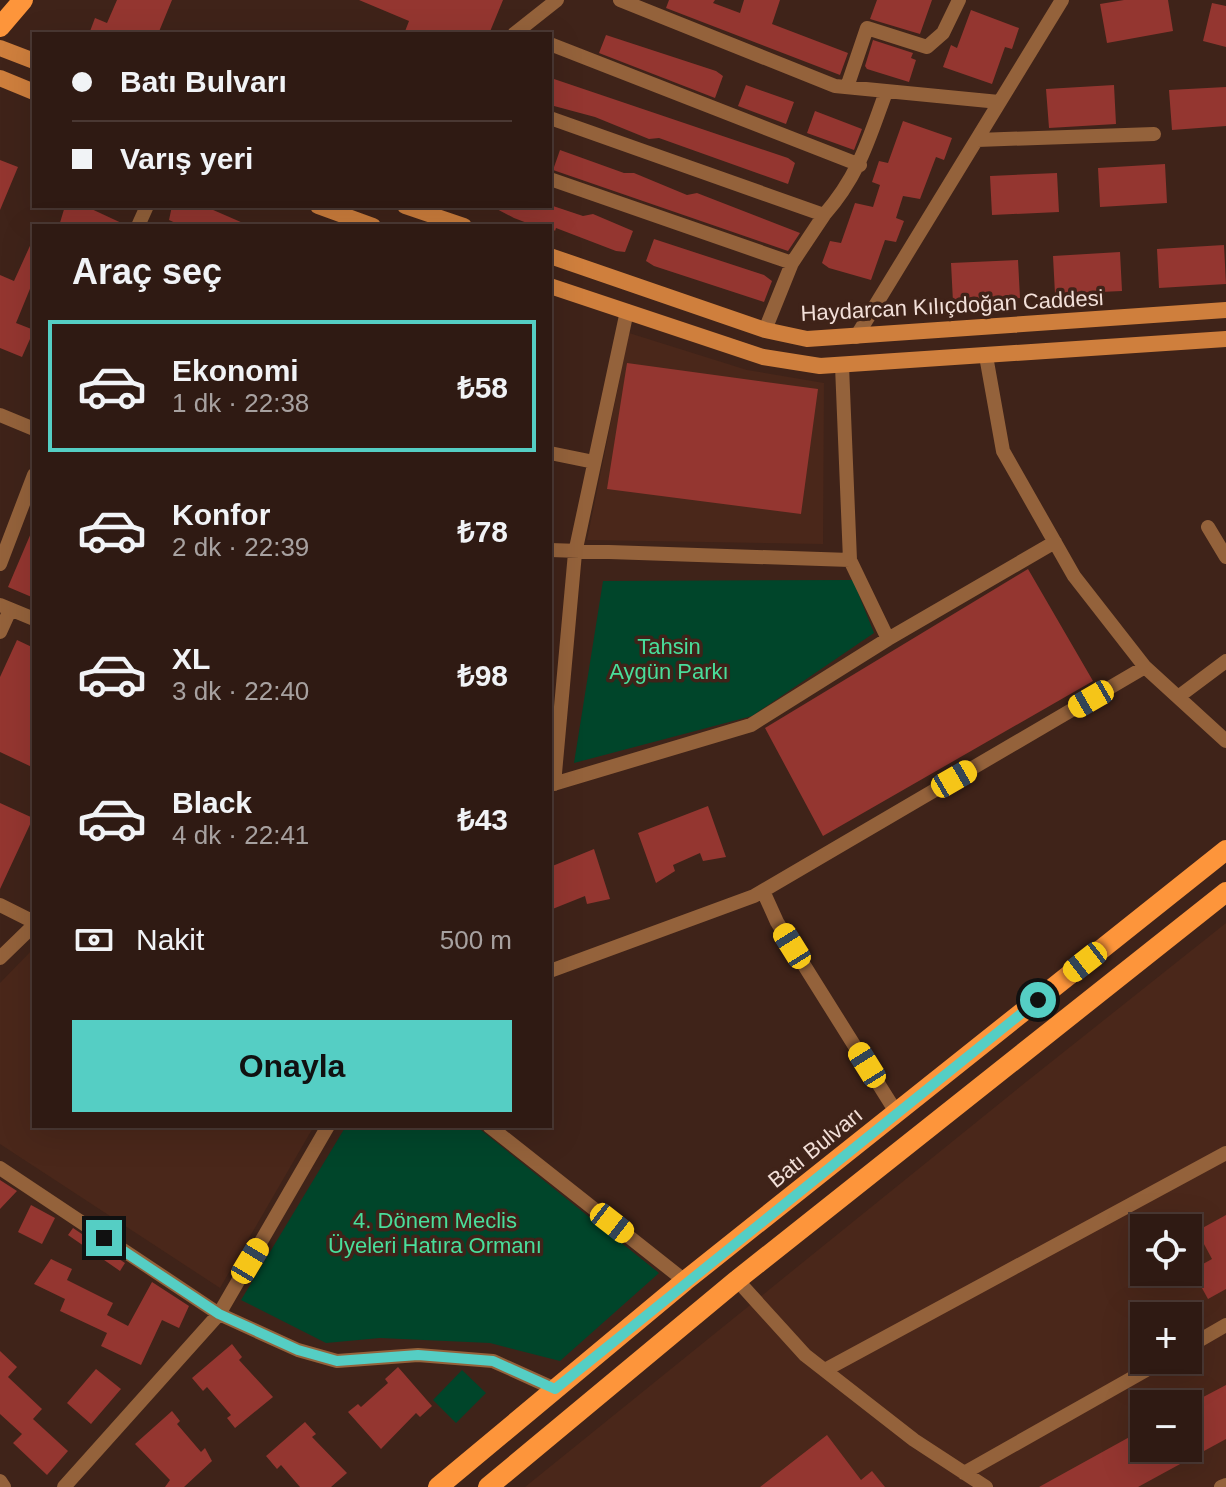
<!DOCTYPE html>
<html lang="tr">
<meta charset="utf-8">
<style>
body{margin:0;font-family:Helvetica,sans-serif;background:#3b2721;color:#f1f3f6;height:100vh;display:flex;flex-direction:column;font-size:30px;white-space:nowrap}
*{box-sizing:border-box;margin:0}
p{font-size:26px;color:#a7a1a0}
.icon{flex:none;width:44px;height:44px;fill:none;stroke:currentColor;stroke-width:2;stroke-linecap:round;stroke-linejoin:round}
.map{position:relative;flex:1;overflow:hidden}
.details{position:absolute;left:32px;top:224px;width:520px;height:904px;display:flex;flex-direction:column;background:#2f1a13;border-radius:0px;box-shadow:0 8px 32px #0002,0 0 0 2px #4a3833}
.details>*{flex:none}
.top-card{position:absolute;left:32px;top:32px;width:520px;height:176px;border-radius:0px;box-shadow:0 8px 32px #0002,0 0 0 2px #4a3833;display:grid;align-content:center;height:176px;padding:0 40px;background:#2f1a13}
.tools{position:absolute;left:1130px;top:1214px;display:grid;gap:16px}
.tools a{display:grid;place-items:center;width:72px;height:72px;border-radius:0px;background:#2f1a13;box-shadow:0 8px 32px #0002,0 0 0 2px #4a3833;font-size:40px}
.end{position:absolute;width:36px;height:36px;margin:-18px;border:10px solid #55cec4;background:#111;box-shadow:0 0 0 4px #111}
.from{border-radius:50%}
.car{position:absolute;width:24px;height:48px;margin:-24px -12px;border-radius:10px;box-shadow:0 0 6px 2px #0007;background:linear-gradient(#f5c518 24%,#345 0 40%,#f5c518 0 76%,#345 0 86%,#f5c518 0)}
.top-card b{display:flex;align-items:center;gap:28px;height:76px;font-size:30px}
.top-card b+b{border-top:2px solid #4a3833}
.top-card i{width:20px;height:20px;background:#f1f3f6}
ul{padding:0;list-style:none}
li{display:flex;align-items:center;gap:24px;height:132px;margin:0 16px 12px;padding:0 24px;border:4px solid transparent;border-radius:0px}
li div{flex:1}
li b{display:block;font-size:30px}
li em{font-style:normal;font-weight:700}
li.on{border-color:#55cec4}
li>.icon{width:72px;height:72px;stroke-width:1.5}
h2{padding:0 40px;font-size:36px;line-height:96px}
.pay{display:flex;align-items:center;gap:20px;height:88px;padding:0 40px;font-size:30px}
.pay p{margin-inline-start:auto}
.button{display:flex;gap:16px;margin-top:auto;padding:16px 40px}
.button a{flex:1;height:92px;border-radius:0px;background:#55cec4;color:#111;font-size:32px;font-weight:700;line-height:92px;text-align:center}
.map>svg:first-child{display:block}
.built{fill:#4a271a;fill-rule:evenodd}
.green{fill:#00452a}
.building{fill:#943630}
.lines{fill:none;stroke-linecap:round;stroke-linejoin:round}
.street{stroke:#94623b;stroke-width:14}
.secondary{stroke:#cf7f3d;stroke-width:16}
.primary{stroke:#fd953b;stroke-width:20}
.route{stroke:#55cec4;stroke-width:10}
.labels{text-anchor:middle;stroke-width:7;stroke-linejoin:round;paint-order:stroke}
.street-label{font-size:22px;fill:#f2dfd8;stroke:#3f2319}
.park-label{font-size:22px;fill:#49de9b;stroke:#3f2319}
</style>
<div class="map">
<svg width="1226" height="1487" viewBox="0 0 1226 1487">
<rect width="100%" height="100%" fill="#3f2319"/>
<!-- built -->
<path class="built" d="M629,333L747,370L824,383L823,544L587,540Z
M1226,923V1487H525L1021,1086ZM1144,1228H1188V1272H1144ZM1144,1316H1188V1360H1144ZM1144,1404H1188V1448H1144Z
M34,948V1126H314L220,1288L0,1144V983Z"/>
<!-- green -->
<path class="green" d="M853,580L874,633L752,716L574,763L603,581Z
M346,1126H476L659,1273L560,1361L490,1343L380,1338L326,1343L241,1300Z
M462,1370L486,1393L456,1423L433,1400Z"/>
<!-- building -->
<path class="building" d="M117,0H172L158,34H89L95,18L107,23Z
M359,0H503L489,34H404L409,21Z
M669,0H715L713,3L740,13L744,0H780L772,24L848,53L840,75L666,8Z
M877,0H932L920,34L870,19Z
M1124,0H1168L1173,31L1107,43L1100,4Z
M1212,3L1226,6V47L1203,41Z
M971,10L1019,28L1012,49L1005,47L992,84L943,67L951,45L957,48Z
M606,35L716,71L723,76L715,98L599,53Z
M873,40L913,53L911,58L916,60L909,82L867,69L865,66Z
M554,79L788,158L795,163L788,184L659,138L649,139L595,117L554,106L550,90Z
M746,85L794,102L786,124L738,106Z
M1114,85L1116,124L1049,128L1046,89Z
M1226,87V126L1172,130L1169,90Z
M815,111L862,129L854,150L807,133Z
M903,121L952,138L944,160L936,157L920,199L903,196L896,218L904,221L896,242L885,240L871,280L829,268L822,263L830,241L841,243L855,203L873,207L880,185L872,182L879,161L888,163Z
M560,150L624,173H634L687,195L697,193L800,233L788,251L553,170Z
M0,160L18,167L0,210Z
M1165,164L1167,203L1100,207L1098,168Z
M1057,173L1059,212L992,215L990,176Z
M65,206H85L128,226H59Z
M172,206H204L250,226H182L169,220Z
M491,206H553L583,216L593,214L633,231L625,252L616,251L556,228L555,231L550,226H535L514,218Z
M34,237V279L16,323L34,330L22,357L0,348V275L14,281Z
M654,239L764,275L772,281L764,302L654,266L646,261Z
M1224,245L1226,284L1159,288L1157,249Z
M1120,252L1122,291L1055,294L1053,256Z
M1018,260L1020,298L953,302L951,263Z
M627,363L818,389L801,514L607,489Z
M34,526V598L8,587Z
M1028,569L1093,681L823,836L765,728Z
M17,640L34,648V768L0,752V677Z
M0,803L33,818L0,889Z
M708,806L726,857L703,861L700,853L673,865L675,871L656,883L638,833Z
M594,849L610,899L587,904L585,896L550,910V867Z
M0,1180L17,1191L0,1209Z
M31,1205L55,1218L42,1244L18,1232Z
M1226,1215V1289L1208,1299L1192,1270L1212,1259L1197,1231Z
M73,1228L125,1263L120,1271L68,1235Z
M51,1259L72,1269L67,1280L113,1303L107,1315L128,1326L152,1282L189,1306L179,1328L162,1320L141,1365L101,1346L107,1333L60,1311L65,1299L34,1284Z
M232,1344L242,1357L239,1360L273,1397L235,1428L227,1418L231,1415L207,1387L203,1391L192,1378Z
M0,1351L17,1367L8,1377L42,1409L33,1419L68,1451L47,1475L13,1443L22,1434L0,1414Z
M398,1367L432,1406L420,1417L416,1413L381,1449L348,1412L358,1404L361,1407L388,1383L385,1379Z
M96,1369L121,1389L91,1424L67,1403Z
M1226,1385V1439L1138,1487H1039L1144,1429V1448H1188V1405Z
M172,1411L180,1421L177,1424L201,1452L205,1448L212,1461L184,1487H165L170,1480L135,1444Z
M305,1422L316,1434L312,1437L347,1473L331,1487H300L281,1465L277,1469L266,1456Z
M827,1435L861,1480L872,1471L885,1487H760Z"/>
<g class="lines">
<!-- street -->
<path class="street" d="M620,0L835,86L999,102
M514,34L557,0
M550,44L860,165
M847,87L867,28L927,47L943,33L959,0
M550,118L824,215C859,175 868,141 886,92
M977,140L1154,134
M550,179L792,263L765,330
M138,226L147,206
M792,263L824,215
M856,337L1062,0
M986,356L1003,451L1074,576L1145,667
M842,366L850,560L888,639
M0,415L34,429
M550,453L594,462
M1208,527L1226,557
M550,550L850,560
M0,564L34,475
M0,605L34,619
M0,632L10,610
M1178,697L1226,661
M554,784L575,553L627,311
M550,785L751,725L888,639L1055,542
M763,891L777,922L896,1112
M0,905L34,922
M0,958L34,925
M550,971L754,896L1145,667L1226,741
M489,1126L685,1281
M0,1168L219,1314L298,1350L337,1361L418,1355L493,1361L555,1389
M737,1280L805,1355L914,1440L986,1487
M1188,1347L1226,1325
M825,1370L1226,1153
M964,1473L1164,1360
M0,1481L4,1487
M64,1487L219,1314L328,1126
M1221,1487L1226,1485"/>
<!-- secondary -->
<path class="secondary" d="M0,48L34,61
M0,78L34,92
M318,206L373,226
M405,206L464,226
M550,256L765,330L807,339L1226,310
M550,286L763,357L820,366L1226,339"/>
<!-- primary -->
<path class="primary" d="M0,27L23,0
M438,1487L685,1281L1226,850
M488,1487L737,1280L1226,892"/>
</g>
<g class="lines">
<!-- route -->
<path class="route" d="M104,1238L219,1314L298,1350L337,1361L418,1355L493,1361L555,1389L1038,1000"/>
</g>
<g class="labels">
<!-- street labels -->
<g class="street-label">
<text transform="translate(952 305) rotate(-3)" y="8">Haydarcan Kılıçdoğan Caddesi</text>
<text transform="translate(815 1147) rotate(-39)" y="8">Batı Bulvarı</text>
</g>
<!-- park labels -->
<g class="park-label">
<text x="669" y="654">Tahsin<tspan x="669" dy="25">Aygün Parkı</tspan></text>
<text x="435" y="1228">4. Dönem Meclis<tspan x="435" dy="25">Üyeleri Hatıra Ormanı</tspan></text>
</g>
</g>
</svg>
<div class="tools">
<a><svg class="icon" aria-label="locate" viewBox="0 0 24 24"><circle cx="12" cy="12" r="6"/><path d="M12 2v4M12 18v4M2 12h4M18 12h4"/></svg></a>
<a>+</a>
<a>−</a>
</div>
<i class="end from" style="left:1038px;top:1000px"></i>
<i class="end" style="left:104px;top:1238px"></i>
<i class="car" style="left:1091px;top:699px;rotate:240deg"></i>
<i class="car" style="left:954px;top:779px;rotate:60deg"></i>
<i class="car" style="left:792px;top:946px;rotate:328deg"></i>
<i class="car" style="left:1085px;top:962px;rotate:232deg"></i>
<i class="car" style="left:867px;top:1065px;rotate:328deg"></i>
<i class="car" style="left:612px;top:1223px;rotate:128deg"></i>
<i class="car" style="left:250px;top:1261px;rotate:31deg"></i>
<div class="top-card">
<b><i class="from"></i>Batı Bulvarı</b>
<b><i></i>Varış yeri</b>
</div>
<section class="details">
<h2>Araç seç</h2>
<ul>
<li class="on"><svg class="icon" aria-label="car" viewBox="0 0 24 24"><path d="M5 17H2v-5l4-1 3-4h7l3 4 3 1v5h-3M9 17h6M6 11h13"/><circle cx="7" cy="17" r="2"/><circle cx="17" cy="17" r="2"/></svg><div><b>Ekonomi</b><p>1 dk · 22:38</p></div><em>₺58</em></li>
<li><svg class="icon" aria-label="car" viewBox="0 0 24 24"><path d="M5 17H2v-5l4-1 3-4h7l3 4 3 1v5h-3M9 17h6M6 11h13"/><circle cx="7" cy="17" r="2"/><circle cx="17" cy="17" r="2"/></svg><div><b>Konfor</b><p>2 dk · 22:39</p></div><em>₺78</em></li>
<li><svg class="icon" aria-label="car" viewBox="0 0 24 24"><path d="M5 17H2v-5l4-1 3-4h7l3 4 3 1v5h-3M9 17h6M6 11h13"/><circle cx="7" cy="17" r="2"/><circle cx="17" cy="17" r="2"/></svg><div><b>XL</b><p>3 dk · 22:40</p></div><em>₺98</em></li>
<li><svg class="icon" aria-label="car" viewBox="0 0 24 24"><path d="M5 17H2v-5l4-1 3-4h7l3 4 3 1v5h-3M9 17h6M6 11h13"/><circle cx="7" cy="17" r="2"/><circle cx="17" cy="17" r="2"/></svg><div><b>Black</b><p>4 dk · 22:41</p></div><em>₺43</em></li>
</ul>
<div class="pay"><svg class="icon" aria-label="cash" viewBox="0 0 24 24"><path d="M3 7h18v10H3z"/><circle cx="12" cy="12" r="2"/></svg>Nakit<p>500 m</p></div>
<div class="button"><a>Onayla</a></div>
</section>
</div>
